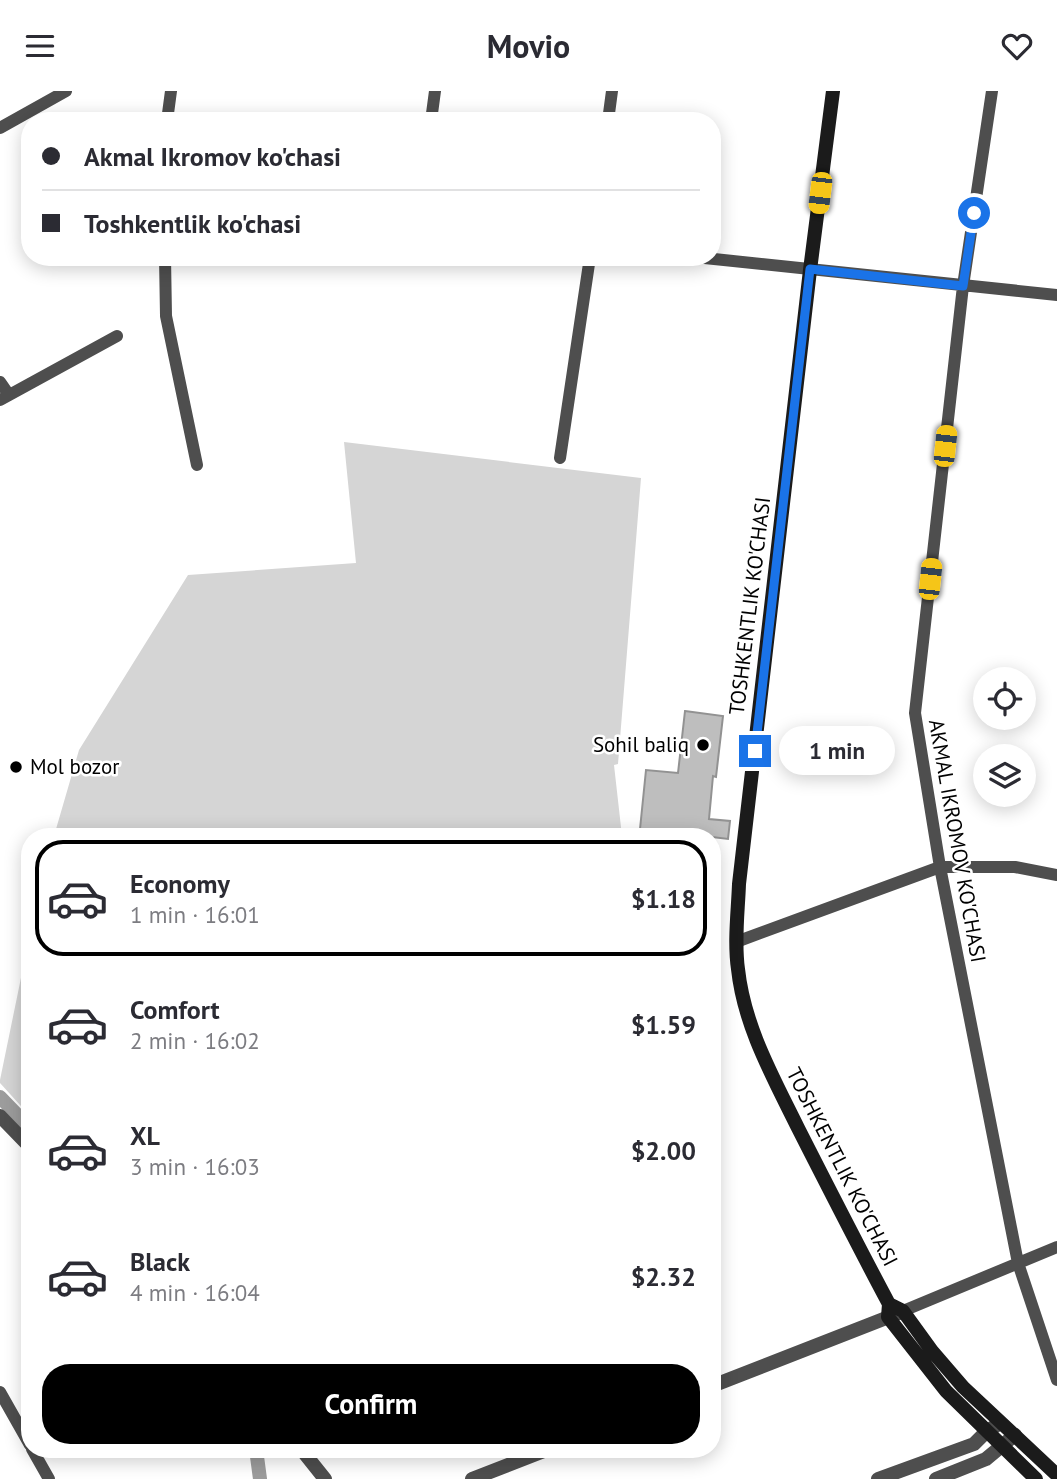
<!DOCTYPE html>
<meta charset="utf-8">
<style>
body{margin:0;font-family:"PT Sans",sans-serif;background:#f7f7f7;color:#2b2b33;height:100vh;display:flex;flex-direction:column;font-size:26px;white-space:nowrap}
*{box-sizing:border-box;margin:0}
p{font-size:23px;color:#7c7c81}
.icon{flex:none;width:38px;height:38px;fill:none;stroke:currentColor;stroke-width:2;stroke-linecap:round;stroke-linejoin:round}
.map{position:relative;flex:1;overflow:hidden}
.drawer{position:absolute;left:21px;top:737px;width:700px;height:630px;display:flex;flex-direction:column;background:#fff;border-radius:28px;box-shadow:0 4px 18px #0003}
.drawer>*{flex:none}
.banner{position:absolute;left:21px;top:21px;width:700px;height:154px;border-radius:28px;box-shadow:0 4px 18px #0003;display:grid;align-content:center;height:154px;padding:0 21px;background:#fff}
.buttons{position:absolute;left:973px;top:576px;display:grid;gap:14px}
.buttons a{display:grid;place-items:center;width:63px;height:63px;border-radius:50%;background:#fff;box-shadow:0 4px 18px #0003;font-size:35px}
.end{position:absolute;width:32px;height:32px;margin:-16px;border:9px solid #1a73e8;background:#fff;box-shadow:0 0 0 4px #fff}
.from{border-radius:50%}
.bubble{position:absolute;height:49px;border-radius:24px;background:#fff;box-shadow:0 4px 18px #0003;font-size:23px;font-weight:800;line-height:49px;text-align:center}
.car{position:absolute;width:21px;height:42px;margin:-21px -10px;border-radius:9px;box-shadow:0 0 5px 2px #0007;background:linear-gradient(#f5c518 24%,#345 0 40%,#f5c518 0 76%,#345 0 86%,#f5c518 0)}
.banner b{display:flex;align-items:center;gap:24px;height:66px;font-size:26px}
.banner b+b{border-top:2px solid #e1e1e2}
.banner i{width:18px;height:18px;background:#2b2b33}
ul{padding:12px 0 0;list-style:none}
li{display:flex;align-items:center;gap:21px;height:116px;margin:0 14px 10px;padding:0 7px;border:4px solid transparent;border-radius:28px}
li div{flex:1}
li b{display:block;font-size:26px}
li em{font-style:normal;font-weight:800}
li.selected{border-color:#000}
li>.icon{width:63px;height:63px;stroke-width:1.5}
.button{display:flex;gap:14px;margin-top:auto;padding:14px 21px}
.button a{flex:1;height:80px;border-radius:28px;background:#000;color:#fff;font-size:28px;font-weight:800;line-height:80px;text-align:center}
header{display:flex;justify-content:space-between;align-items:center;height:91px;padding:0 21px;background:#fff;font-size:32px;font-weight:800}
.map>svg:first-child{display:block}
.green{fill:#d5d5d5}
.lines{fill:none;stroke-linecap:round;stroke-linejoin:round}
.canal{stroke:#9c9c9c;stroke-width:14}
.building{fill:#bebebe;stroke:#929292;stroke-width:2}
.minor{stroke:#4e4e4e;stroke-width:12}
.tertiary{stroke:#4e4e4e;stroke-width:14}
.secondary{stroke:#1b1b1b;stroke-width:14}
.route{stroke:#1a73e8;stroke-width:9}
.poi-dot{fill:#000;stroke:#fff;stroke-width:2.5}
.labels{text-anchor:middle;stroke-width:5;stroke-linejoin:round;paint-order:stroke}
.street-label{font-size:21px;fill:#000;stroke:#fff}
.poi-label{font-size:21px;fill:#000;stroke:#fff;text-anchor:end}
</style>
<header><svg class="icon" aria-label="menu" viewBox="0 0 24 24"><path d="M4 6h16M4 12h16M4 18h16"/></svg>Movio<svg class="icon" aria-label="heart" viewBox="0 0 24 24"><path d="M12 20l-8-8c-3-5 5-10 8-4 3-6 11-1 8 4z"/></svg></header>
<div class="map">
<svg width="1057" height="1388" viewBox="0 0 1057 1388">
<rect width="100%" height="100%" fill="#fff"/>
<!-- green -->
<path class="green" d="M344,351L641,387L618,673L614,674L622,745H54L79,659L188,484L356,472Z
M30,843V1025L0,992V989Z"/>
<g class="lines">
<!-- canal -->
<path class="canal" d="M0,1006L30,1037
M256,1358L260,1388"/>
</g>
<!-- building -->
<path class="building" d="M685,620L723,625L716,686L713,685L709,728L730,730L728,748L712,746H656L657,740L640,738L646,679L678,682Z"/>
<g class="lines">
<!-- minor -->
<path class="minor" d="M992,0L963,195L915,622L940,776L1018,1172L1057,1289
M167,30L171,0
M431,30L435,0
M608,30L612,0
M0,37L66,0
M165,166L166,225L197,374
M695,166L1057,204
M0,291L9,304
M0,309L117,245
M560,367L590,166
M736,851L940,776H1015L1057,784
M903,1220L1057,1156
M0,1301L30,1354
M32,1358L49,1388"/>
<!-- tertiary -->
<path class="tertiary" d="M0,1025L30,1056
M712,1295L899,1222
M301,1358L325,1388
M472,1388L549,1358
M878,1388L974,1353L986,1341L1000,1332
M936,1388L986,1368L1015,1344"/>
<!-- secondary -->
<path class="secondary" d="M833,0L810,179L739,793C738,821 734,850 738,878C744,935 773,986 798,1037C828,1096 858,1155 889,1213L888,1226L946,1300L1036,1388
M889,1213L903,1220L932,1260L963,1296L1057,1384"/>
</g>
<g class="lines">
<!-- route -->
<path class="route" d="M755,660L810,178L963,195L974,122"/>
</g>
<!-- markers -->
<g class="poi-dot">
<circle cx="703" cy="654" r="7"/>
<circle cx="16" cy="676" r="7"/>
</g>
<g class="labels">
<!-- street labels -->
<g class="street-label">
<text transform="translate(750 515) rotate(-83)" y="7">TOSHKENTLIK KO'CHASI</text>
<text transform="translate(957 750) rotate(80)" y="7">AKMAL IKROMOV KO'CHASI</text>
<text transform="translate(842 1076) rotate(63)" y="7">TOSHKENTLIK KO'CHASI</text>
</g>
<!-- poi labels -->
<g class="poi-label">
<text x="689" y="661">Sohil baliq</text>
<text x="30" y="683" text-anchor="start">Mol bozor</text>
</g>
</g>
</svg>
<div class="buttons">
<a><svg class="icon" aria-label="locate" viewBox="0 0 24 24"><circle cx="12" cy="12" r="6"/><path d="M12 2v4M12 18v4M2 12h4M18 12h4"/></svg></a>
<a><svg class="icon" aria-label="layers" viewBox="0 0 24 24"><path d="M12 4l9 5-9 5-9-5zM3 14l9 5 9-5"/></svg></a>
</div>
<i class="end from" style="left:974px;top:122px"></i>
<i class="end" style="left:755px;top:660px"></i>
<div class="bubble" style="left:779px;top:635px;width:116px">1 min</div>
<i class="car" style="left:820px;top:102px;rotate:187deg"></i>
<i class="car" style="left:945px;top:355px;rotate:6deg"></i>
<i class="car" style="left:930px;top:488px;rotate:6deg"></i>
<div class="banner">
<b><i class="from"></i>Akmal Ikromov ko'chasi</b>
<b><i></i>Toshkentlik ko'chasi</b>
</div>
<section class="drawer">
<ul>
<li class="selected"><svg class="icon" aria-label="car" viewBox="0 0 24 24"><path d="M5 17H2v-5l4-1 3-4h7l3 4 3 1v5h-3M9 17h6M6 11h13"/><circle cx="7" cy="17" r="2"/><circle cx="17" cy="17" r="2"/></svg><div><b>Economy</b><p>1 min · 16:01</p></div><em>$1.18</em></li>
<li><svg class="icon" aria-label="car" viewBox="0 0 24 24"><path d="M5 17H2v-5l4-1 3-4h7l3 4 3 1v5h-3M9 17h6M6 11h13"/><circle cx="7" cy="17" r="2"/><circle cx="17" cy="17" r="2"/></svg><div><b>Comfort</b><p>2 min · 16:02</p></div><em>$1.59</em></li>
<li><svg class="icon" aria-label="car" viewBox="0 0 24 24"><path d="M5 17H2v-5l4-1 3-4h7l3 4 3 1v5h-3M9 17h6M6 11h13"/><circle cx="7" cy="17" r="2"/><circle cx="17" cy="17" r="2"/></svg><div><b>XL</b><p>3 min · 16:03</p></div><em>$2.00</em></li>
<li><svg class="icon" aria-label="car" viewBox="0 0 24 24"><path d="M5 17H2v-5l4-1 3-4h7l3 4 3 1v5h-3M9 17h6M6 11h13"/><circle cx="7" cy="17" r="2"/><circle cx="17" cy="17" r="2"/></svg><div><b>Black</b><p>4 min · 16:04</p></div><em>$2.32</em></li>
</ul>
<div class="button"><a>Confirm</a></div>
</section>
</div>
